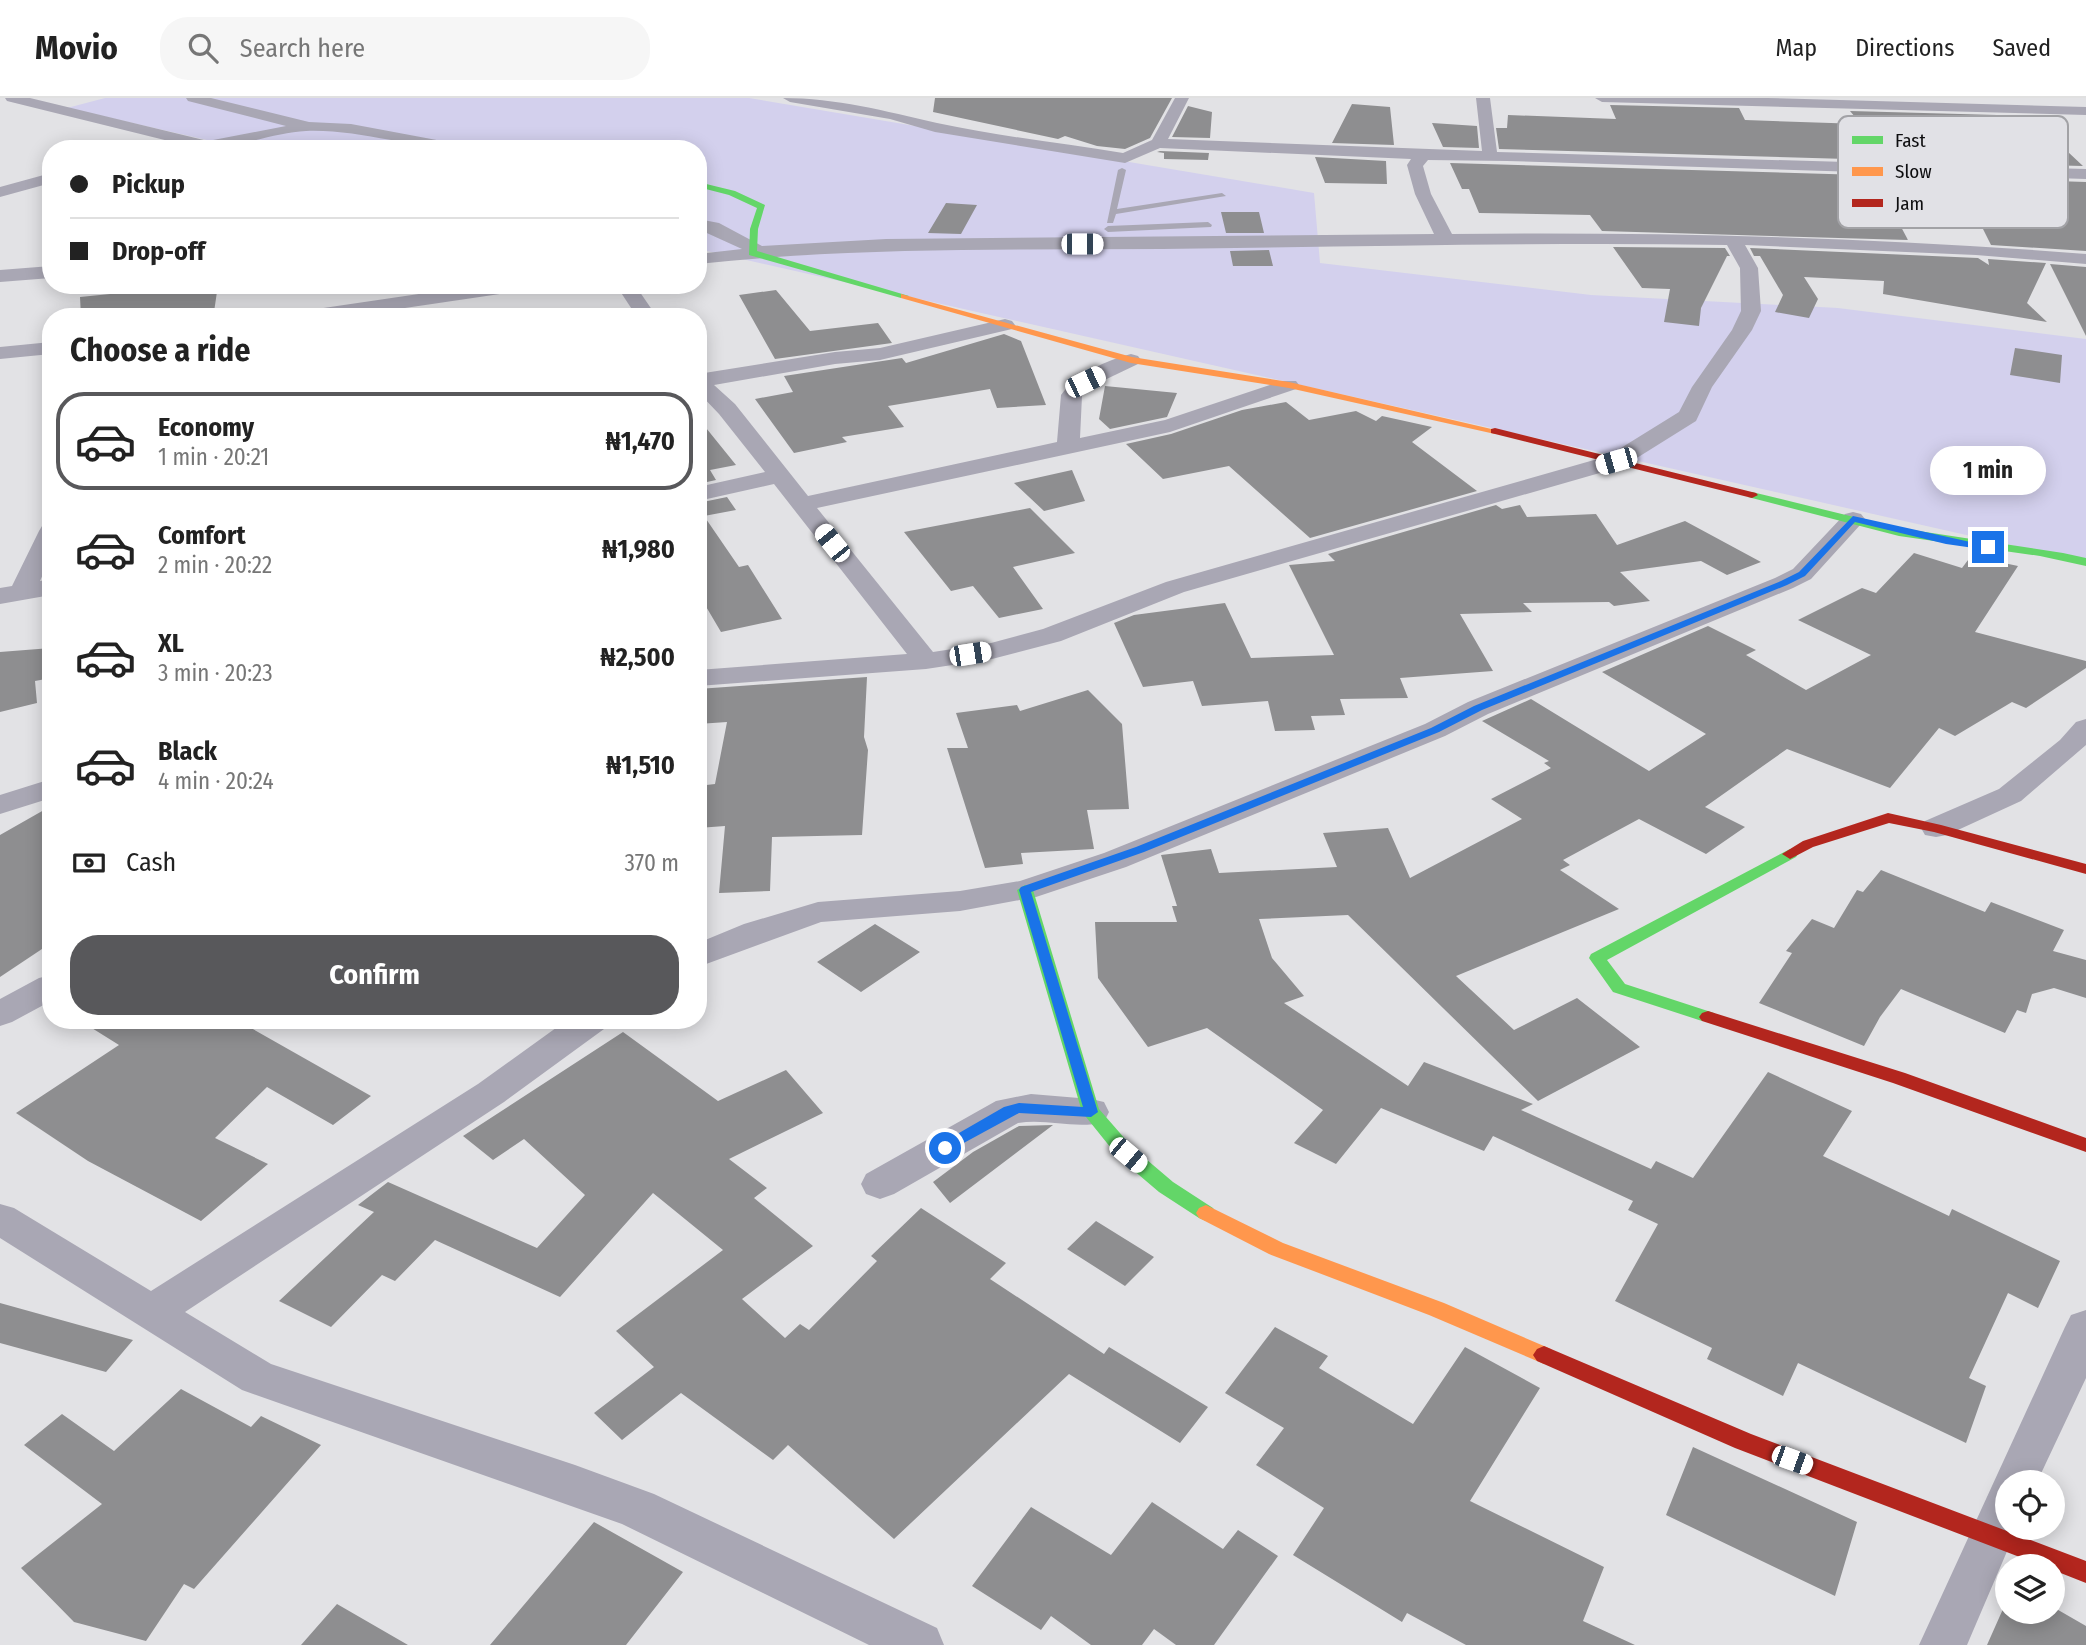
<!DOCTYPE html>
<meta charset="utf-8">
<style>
body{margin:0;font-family:"Fira Sans Condensed",sans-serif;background:#f6f6f6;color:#222;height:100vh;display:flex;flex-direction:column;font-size:26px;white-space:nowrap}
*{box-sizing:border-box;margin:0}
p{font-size:23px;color:#767676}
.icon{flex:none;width:38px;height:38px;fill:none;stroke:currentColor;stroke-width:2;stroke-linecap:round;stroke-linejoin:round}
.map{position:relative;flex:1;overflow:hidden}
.sheet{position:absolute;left:42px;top:210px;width:665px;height:721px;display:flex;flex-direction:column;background:#fff;border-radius:28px;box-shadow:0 4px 18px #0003}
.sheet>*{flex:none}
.hud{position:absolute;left:42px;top:42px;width:665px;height:154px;border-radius:28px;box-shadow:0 4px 18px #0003;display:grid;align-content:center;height:154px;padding:0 28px;background:#fff}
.controls{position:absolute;left:1995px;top:1372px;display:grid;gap:14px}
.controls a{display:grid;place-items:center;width:70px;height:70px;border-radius:50%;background:#fff;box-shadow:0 4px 18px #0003;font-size:35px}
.end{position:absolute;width:32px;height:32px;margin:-16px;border:9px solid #1a73e8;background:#fff;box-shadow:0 0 0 4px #fff}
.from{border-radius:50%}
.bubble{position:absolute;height:49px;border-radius:24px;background:#fff;box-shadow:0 4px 18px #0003;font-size:23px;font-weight:700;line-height:49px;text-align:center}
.car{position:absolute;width:21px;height:42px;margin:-21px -10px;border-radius:9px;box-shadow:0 0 5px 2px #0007;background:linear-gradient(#fff 24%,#345 0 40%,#fff 0 76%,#345 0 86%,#fff 0)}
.hud b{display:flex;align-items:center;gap:24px;height:66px;font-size:26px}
.hud b+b{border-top:2px solid #e0e0e0}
.hud i{width:18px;height:18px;background:#222}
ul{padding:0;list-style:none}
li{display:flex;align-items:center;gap:21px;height:98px;margin:0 14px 10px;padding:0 14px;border:4px solid transparent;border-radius:28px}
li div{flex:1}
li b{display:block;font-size:26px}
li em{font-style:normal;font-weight:700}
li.current{border-color:#58585b}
li>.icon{width:63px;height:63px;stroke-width:1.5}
h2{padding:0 28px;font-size:32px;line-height:84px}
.pay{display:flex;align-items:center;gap:18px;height:77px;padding:0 28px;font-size:26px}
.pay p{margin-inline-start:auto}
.button{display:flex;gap:14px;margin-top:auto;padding:14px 28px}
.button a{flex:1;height:80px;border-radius:28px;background:#58585b;color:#fff;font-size:28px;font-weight:700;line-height:80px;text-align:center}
header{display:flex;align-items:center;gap:42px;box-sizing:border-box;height:98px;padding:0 35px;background:#fff;border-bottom:2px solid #e0e0e0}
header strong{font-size:33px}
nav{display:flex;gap:38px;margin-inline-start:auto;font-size:24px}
.search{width:490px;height:63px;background:#f6f6f6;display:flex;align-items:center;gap:18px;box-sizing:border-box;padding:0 24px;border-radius:28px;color:#767676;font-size:26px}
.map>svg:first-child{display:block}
.green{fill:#d3d0ed}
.building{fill:#8e8e90}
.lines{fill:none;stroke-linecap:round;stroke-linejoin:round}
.lane{fill:#a9a7b4;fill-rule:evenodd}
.street{fill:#a9a7b4;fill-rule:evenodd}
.fast{fill:#63d668;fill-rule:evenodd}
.slow{fill:#ff974d;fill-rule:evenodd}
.jam{fill:#b3261e;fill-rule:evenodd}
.route{fill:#1a73e8}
.key{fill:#e1e1e6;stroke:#a2a2a6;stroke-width:2}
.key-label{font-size:19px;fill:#0e0e10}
</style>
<header>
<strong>Movio</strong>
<div class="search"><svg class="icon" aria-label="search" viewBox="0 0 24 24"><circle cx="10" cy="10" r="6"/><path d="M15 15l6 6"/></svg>Search here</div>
<nav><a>Map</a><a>Directions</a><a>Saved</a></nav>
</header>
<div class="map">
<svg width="2086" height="1547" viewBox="0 0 2086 1547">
<rect width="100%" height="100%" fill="#e2e2e5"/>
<!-- green -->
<path class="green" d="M105,0H749L1314,95L1320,165L1591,197L1838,210L2086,241V464L698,151V51H246L67,10Z"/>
<!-- building -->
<path class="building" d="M935,0H1172L1150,40L1125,51L1097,48L1065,38L1058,41L933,14Z
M1352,6L1390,9L1394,47L1332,45Z
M1610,7L1739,10L1745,22L1861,26L1850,13L1997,17L2003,23L2036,24L2083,68L1967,65L1965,58L1874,55L1882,62L1499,51L1496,30H1507L1508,17L1616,21Z
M1188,8L1212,14L1210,40L1172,39Z
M1432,25L1477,28L1479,50L1443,49Z
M1160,53L1209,55L1208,62L1164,61V55L1157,54Z
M1315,59L1386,63L1387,86L1325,85Z
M1450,65L1897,78L1917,97H1884L1908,142L1602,133L1590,117L1479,115L1469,91H1462Z
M1970,80L2086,84V153L1991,147L1980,125Z
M946,105L977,107L961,136L928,135Z
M1221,114H1259L1264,135H1226Z
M1613,149L1725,150L1730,158H1727L1701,210L1699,228L1664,224L1670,191L1642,190Z
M1750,150L1978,160L1989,167L1988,161L2046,165L2027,205L2047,224L1883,196L1884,183L1804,179L1818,201L1809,220L1775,214L1783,197L1760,158H1754Z
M1269,152L1273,168H1233L1230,153Z
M2050,166L2086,169V238Z
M151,187H218L214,214L170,219H81L80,199L150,192Z
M776,192L810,233L878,225L892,245L775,261L739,197Z
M1004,236L1021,243L1046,307L997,310L990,291L888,308L904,329L842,339L847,344L794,355L755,301L793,294L784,278L902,260L906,265Z
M2015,250L2062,257L2060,285L2010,277Z
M1105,288L1177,295L1167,319L1110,331L1099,321Z
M1286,304L1309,322L1356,313L1376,323L1382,318L1432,329L1412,344L1477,393L1310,440L1229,368L1163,381L1126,346L1171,336L1242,312Z
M698,320L736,367L710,372L716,382L698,386Z
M1072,372L1085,403L1044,413L1014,385Z
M727,399L736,412L704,418L739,469L748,467L782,521L721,534L698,495V405Z
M1496,407L1502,411L1520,407L1527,419L1596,416L1617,447L1685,423L1761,464L1727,477L1701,463L1620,474L1650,503L1614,508L1609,504L1523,505L1532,514L1460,516L1493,573L1400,580L1408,600L1340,601L1345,617L1311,618L1315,632L1275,633L1268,603L1202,608L1193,583L1143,589L1114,525L1134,517L1225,505L1251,560L1334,557L1289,467L1335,463L1328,456Z
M1030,410L1075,455L1013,469L1043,511L999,520L973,488L951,493L904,434Z
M1914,455L1962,470L1971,458L2018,468L1975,534L2086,563V570L2026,610L2012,604L1955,638L1939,630L1890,690L1787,651L1705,709L1745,729L1706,756L1639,721L1563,762L1570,767L1560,772L1619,811L1456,878L1514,932L1577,900L1640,949L1538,1003L1348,817L1259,821L1272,860L1304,898L1284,905L1408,988L1424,964L1533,1006L1521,1012L1651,1071L1656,1063L1693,1080L1768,974L1852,1013L1823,1058L1949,1118L1952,1111L2060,1163L2038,1210L2008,1195L1969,1280L1986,1288L1966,1345L1798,1265L1783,1298L1707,1261L1712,1250L1615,1203L1658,1126L1628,1112L1633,1103L1493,1038L1484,1053L1381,1010L1336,1066L1294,1045L1323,1012L1207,930L1148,949L1098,880L1095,824H1177L1172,808H1177L1161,757L1211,751L1219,775L1337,769L1323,735L1388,730L1410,780L1522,721L1491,701L1551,670L1544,665L1549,663L1482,623L1531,601L1649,673L1706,636L1602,574L1708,528L1756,552L1746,557L1806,592L1871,557L1798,522L1862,490L1876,495Z
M51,550V580L35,583L37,605L0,614V554Z
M867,579L864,639L868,652L862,737L772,739L770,793L719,795L725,728L698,730V688L715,686L727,624L698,626V591Z
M1088,592L1122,626L1129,711L1087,712L1094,751L1021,755L1023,766L985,770L947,650H968L956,615L1017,607L1020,613Z
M51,708V845L0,879V737Z
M1881,772L1985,814L1991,804L2064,832L2053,853L2086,862V900L2054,890L2032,896L2026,915L2017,912L2005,935L1901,891L1880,919L1864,948L1759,905L1792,855L1786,853L1812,821L1834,830L1857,792L1863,794Z
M875,826L920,854L861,894L817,864Z
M79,922H237L371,998L333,1027L267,989L215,1040L268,1066L201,1123L88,1063L16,1015L119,947Z
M623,934L718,1003L786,972L823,1015L729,1061L767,1090L754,1100L813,1148L742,1201L785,1240L800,1226L809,1232L877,1163L871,1158L921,1110L1006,1165L990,1181L1104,1256L1109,1249L1208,1309L1180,1345L1069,1276L894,1441L788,1347L773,1362L681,1295L622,1342L594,1315L654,1269L616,1233L723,1152L653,1095L560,1199L435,1142L395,1183L382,1177L331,1229L279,1203L374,1114L358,1107L388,1084L537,1150L585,1097L524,1041L493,1062L463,1038Z
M1053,1027L950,1105L933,1084L973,1054L1019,1028Z
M1096,1123L1154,1159L1125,1188L1067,1151Z
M0,1205L133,1242L106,1274L0,1245Z
M1275,1229L1328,1258L1319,1270L1413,1326L1465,1249L1540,1290L1470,1403L1604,1469L1583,1523L1635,1547H1466L1407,1515L1402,1524L1293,1457L1324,1410L1256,1367L1284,1330L1225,1295Z
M181,1291L251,1329L261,1318L321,1347L194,1491L184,1486L146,1543L74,1524L21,1470L102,1406L24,1347L62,1316L114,1353Z
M1693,1349L1857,1424L1835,1498L1666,1417Z
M1152,1404L1223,1451L1238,1432L1278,1458L1214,1547H1176L1154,1531L1142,1547H1091L1051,1518L1041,1532L972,1488L1031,1409L1111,1457Z
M594,1424L683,1474L626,1547H490Z
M2007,1502V1514H2053V1509L2086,1528V1547H1987Z
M337,1506L408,1547H301Z"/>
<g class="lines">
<!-- lane -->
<path class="lane" d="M1122,70L1126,72L1117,111L1222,95L1226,98L1116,116L1113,125H1107L1118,72Z
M1208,124L1212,127L1211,129L1108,134L1104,131L1108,128Z"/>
<!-- street -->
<path class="street" d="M5,0H30L208,43L286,28L188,3L186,0H211L309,24L351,26L458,46L466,51C412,51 360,31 306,33C281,34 252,44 227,49L229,51H201L7,3Z
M783,0C836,0 885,13 937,25C998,38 1061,45 1123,55L1152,42L1175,0H1189L1168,41L1482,53L1476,0H1490L1497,54L2086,71V81L1507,63L1428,62L1423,68L1431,96L1452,136C1664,134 1875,139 2086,156V166L1976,157L1745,147L1758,170L1761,213L1752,232L1712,289L1696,323L1624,368L1184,494L1061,543L992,561L926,571L698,588V572L907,556L774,386L698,403V389L765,374L719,316L698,294V276L835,254L880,250L1005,221L1012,223L1015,227L1012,231L880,262L835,266L714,287L735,306L808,398L1057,344L1061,297C1076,276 1107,262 1131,256L1138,258L1141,262L1138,266L1092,288L1082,298L1080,340L1165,322L1282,283H1296L1299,287L1296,291L1170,334L817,410L933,554L991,545L1043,531L1166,484L1608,358L1679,314L1692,289L1732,232L1741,213L1740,170L1727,147C1539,144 1350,149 1162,151C1007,152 853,149 698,166V156L742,151L698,131V121L719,125L762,148L886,141L1434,136L1415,96L1407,67L1411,61L1160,50L1125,65L935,34L890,21L790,4Z
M1595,0H1767L2086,9V17L1602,4Z
M51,75V85L0,99V89Z
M51,168V180L0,184V172Z
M480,187H529L520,193L344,219H293L303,213Z
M616,187H635L657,219H637Z
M51,244V256L0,261V249Z
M1853,414L1861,416L1865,421L1861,426L1811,481L1793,490L1488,616L1445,638L1126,769L1036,799L960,813L821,824L698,869V845L744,826L818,804L960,793L1020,783L1104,755L1425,626L1468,604L1775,480L1793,471L1845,416Z
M51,426V459L40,483L51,481V497L0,506V490L12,488L39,433L42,428Z
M2086,621V647L2021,703L1947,737L1936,739L1925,737L1921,730L1925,723L1999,691L2060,642L2076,624Z
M51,681V700L0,716V697Z
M51,877V903L12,924L0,928V901L39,880Z
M567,922H609L604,931L504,1004L185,1214L271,1266L575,1367L654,1396L937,1530L944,1547H869L622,1426L242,1292L0,1140V1106L14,1110L151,1193L478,986Z
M1031,996L1091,1001L1104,1004L1109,1014L1104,1024C1076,1032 1047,1020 1018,1025L894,1096L880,1101L866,1096L861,1086L866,1076L996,1003Z
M2086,1212V1280L2037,1384H2007V1430H2017L1967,1547H1919L2065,1229L2071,1217Z"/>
<!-- fast -->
<path class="fast" d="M698,84L735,93L765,107L758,131L757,153L909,198L901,200L749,157L750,131L757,110L729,97L698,89Z
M1752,394L1899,430L2063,455L2086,460V468L2040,458L1899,438L1748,399V395Z
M1790,751L1798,756L1796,759L1607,862L1625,886L1714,915L1717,919L1714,923H1702L1613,894L1589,860L1591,856Z
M1025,787L1033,792L1099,1011L1133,1050L1173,1084L1213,1110L1216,1115L1213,1120L1206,1123L1199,1120L1159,1094L1119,1060L1082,1014L1017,792Z"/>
<!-- slow -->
<path class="slow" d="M901,196L1132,259L1289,284L1500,333L1495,336L1289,290L1131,265L901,200Z
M1206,1107L1283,1145L1444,1205L1551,1251L1555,1257L1551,1263L1544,1266L1537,1263L1429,1217L1269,1156L1199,1120L1196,1115L1199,1110Z"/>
<!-- jam -->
<path class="jam" d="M1495,330L1756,395L1758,397L1752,400L1491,335V331Z
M1888,715L1941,727L2086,766V776L1934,734L1889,725L1813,749L1790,761L1782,756L1803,743Z
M1708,913L1905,975L2086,1040V1054L1893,985L1702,923L1699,919L1702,915Z
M1544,1248L1751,1336L2086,1463V1485L2053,1472V1468H2043L1735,1350L1537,1263L1533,1257L1537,1251Z"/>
</g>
<!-- route -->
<path class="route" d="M1853,418L1993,449L1988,452L1946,446L1855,424L1805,478L1787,487L1482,612L1439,634L1144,754L1031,794L1098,1014L1091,1019L1019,1015L949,1053H940V1046L1004,1009L1019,1005L1083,1009L1019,792L1021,789L1136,749L1431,630L1474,608L1781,483L1799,474Z"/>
<!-- legend -->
<rect x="1838" y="18" width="230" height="112" rx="10" class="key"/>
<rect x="1852" y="38" width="31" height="8" fill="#63d668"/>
<rect x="1852" y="69" width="31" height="9" fill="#ff974d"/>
<rect x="1852" y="101" width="31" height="8" fill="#b3261e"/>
<g class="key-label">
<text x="1895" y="49">Fast</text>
<text x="1895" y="80">Slow</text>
<text x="1895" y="112">Jam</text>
</g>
</svg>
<div class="controls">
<a><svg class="icon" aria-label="locate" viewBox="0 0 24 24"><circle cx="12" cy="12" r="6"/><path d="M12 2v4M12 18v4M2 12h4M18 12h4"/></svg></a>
<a><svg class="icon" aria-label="layers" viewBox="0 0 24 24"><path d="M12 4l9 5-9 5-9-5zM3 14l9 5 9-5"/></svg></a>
</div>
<i class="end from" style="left:945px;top:1050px"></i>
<i class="end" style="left:1988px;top:449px"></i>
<div class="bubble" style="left:1930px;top:348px;width:116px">1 min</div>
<i class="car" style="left:1082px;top:146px;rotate:90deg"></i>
<i class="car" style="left:1085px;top:284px;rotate:64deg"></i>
<i class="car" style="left:1616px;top:363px;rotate:254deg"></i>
<i class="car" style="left:832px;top:445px;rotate:321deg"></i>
<i class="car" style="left:970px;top:556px;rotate:81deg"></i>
<i class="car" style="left:1128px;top:1057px;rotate:130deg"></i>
<i class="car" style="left:1792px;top:1362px;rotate:110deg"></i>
<div class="hud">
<b><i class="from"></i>Pickup</b>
<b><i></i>Drop-off</b>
</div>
<section class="sheet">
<h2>Choose a ride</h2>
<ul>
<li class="current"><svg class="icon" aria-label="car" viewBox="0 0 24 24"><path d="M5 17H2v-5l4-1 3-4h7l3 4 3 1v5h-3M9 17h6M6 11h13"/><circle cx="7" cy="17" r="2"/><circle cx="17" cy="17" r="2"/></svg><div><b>Economy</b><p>1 min · 20:21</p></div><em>₦1,470</em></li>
<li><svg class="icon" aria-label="car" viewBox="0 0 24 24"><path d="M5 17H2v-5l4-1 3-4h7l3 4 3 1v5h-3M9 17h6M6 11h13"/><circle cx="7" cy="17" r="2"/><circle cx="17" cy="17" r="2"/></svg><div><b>Comfort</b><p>2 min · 20:22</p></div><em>₦1,980</em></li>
<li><svg class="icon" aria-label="car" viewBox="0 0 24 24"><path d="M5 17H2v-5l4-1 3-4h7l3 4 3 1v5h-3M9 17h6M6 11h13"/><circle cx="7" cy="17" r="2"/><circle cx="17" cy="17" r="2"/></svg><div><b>XL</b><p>3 min · 20:23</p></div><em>₦2,500</em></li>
<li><svg class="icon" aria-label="car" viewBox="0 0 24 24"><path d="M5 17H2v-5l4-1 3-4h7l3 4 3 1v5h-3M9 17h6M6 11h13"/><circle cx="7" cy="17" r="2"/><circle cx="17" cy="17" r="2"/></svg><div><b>Black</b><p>4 min · 20:24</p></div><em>₦1,510</em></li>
</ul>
<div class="pay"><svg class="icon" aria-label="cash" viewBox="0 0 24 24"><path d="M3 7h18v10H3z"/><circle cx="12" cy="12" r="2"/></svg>Cash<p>370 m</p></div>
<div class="button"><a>Confirm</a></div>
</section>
</div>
